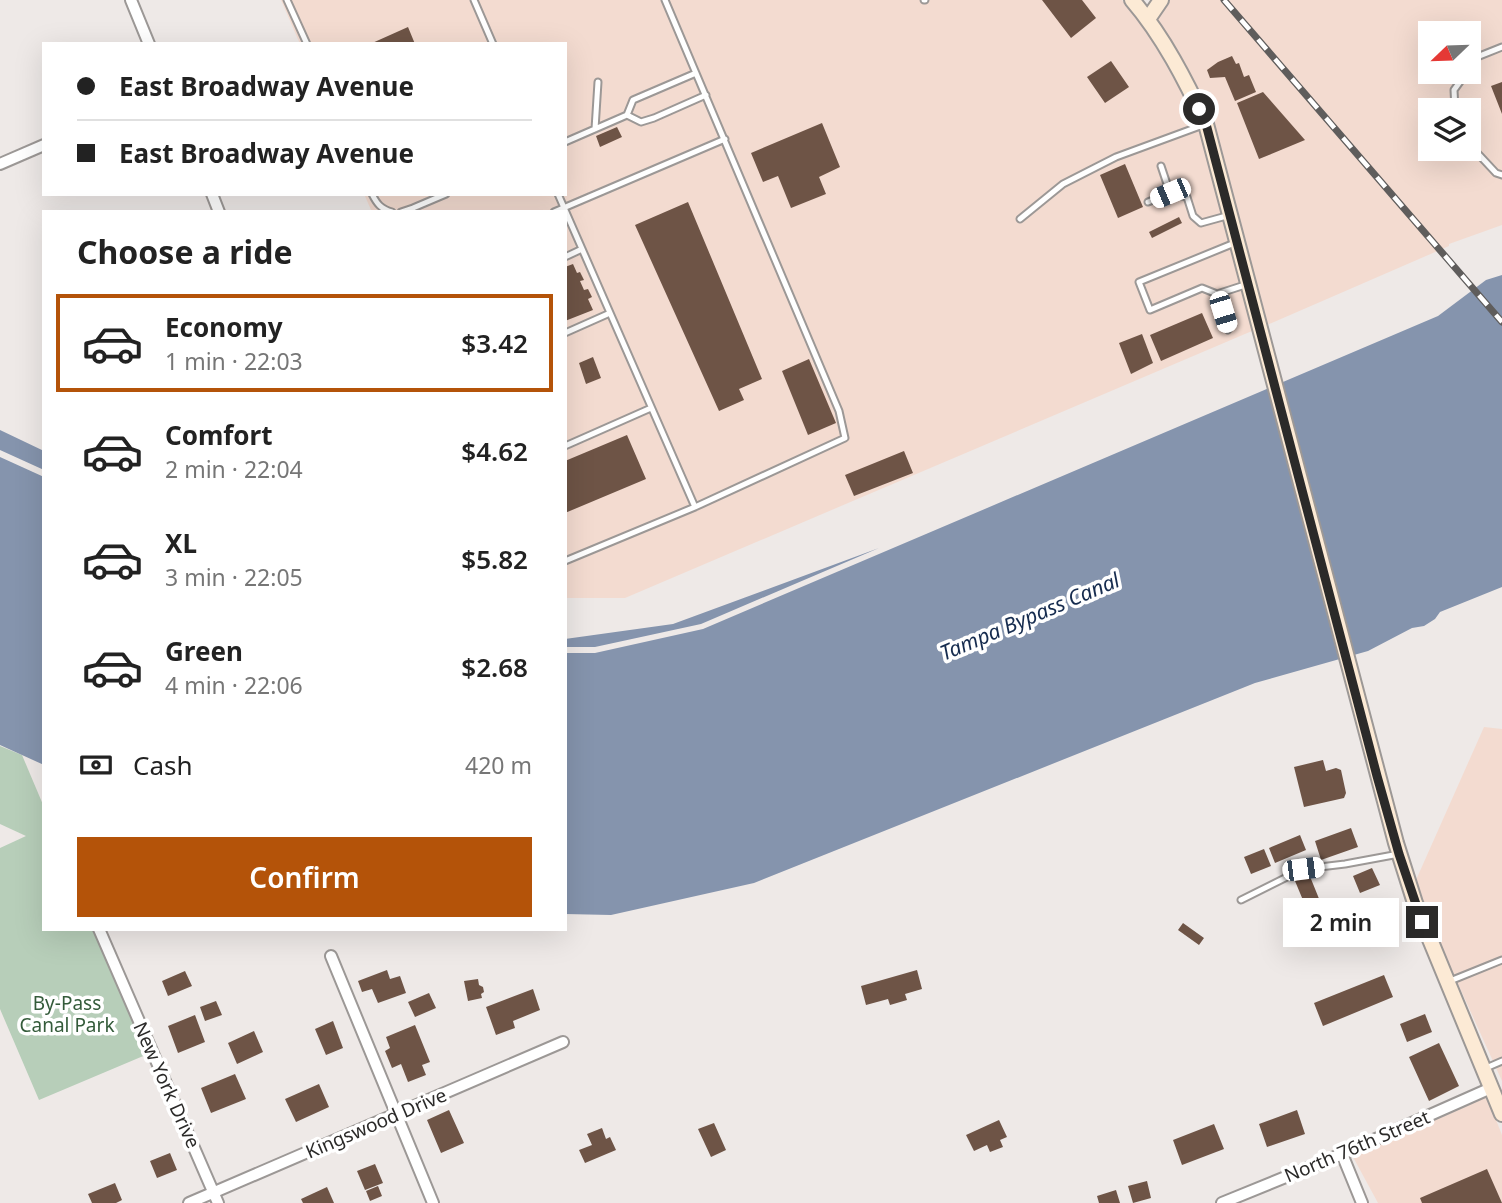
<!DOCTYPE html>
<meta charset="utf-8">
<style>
body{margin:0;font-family:"Noto Sans",sans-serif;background:#f2f2f2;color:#222;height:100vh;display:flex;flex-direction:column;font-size:26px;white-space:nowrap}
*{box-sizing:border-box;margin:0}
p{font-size:23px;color:#767676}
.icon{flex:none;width:38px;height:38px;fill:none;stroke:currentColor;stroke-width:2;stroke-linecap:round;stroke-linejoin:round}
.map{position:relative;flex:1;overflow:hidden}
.details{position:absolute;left:42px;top:210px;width:525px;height:721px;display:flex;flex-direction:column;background:#fff;border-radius:0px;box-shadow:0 7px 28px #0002}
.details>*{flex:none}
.guide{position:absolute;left:42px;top:42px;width:525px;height:154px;border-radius:0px;box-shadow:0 7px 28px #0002;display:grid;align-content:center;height:154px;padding:0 35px;background:#fff}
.needle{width:46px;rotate:247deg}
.controls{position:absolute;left:1418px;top:21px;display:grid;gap:14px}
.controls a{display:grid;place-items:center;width:63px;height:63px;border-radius:0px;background:#fff;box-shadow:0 7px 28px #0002;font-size:35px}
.end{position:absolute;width:32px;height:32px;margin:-16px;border:9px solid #2b2a29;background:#fff;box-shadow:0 0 0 4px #fff}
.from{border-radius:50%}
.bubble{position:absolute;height:49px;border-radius:0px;background:#fff;box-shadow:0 7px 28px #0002;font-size:23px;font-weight:600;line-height:49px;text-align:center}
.car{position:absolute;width:21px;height:42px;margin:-21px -10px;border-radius:9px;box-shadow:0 0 5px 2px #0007;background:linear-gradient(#fff 24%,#345 0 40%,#fff 0 76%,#345 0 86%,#fff 0)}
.guide b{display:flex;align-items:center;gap:24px;height:66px;font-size:26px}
.guide b+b{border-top:2px solid #e0e0e0}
.guide i{width:18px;height:18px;background:#222}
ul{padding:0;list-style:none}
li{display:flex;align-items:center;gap:21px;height:98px;margin:0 14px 10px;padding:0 21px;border:4px solid transparent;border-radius:0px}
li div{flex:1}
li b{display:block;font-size:26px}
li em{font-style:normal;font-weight:600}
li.selected{border-color:#b45309}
li>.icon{width:63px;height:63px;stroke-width:1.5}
h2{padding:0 35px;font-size:32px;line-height:84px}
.pay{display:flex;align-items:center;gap:18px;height:77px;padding:0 35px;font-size:26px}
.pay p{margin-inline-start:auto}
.action{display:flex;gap:14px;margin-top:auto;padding:14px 35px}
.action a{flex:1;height:80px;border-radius:0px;background:#b45309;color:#fff;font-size:28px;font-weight:600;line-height:80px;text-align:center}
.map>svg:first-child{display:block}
.industrial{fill:#f3dbd0;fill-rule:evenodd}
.green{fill:#b7ceb9}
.water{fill:#8594ad}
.building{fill:#6e5446}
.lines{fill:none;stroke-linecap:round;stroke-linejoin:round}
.service-casing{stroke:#9c9896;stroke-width:9}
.minor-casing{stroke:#9c9896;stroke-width:14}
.secondary-casing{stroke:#9c9896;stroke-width:18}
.service{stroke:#fff;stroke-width:5}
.minor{stroke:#fff;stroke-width:10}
.secondary{stroke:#fcead5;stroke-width:14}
.rail-casing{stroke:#5f5d5c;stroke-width:7}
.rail{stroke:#fff;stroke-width:4.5;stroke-dasharray:13;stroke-linecap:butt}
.route{stroke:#2b2a29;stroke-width:9}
.labels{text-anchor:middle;stroke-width:7;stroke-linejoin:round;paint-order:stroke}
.park-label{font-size:19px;fill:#345b3a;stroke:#fff}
.street-label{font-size:19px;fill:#2b2a29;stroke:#fff}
.water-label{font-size:21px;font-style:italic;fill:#162c4f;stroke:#fff}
</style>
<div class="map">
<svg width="1502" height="1203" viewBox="0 0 1502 1203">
<rect width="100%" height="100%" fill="#eee9e7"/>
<!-- industrial -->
<path class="industrial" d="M281,0H1122L1139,20L1138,22L1143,25L1185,98L1199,127L1252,331L625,598H565V212H372L364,194H565V44H300Z
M1169,0H1502V225L1449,244V246L1267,325L1213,121L1199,91L1158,21V18ZM1430,33H1468V72H1430ZM1430,110H1468V149H1430Z
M1484,727L1502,729V1081L1435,933L1416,880Z
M1487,1097L1502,1135V1203H1378L1353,1157Z"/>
<!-- green -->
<path class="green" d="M0,746L22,755L44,807V929H95L148,1054L39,1100L0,1009V848L26,836L0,824Z"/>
<!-- water -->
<path class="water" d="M1502,275V587L1440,612L1435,619L1424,626L1412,628L1368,651L1255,683L754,883L611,915L565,914V653H595L703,629L1438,316L1486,280Z
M0,430L44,451V470L0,450Z
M0,457L44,477V765L0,745Z
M879,548L701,624L595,647H565V639L673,624Z"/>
<!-- building -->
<path class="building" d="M1042,0H1082L1096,18L1071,38Z
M408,27L415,44H370Z
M1232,56L1236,64L1239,63L1244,77L1249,75L1256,92L1235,101L1225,77L1210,78L1207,70L1218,62Z
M1111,61L1129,87L1105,103L1087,77Z
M1502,82V114L1491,86Z
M1263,92L1305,140L1259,159L1237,103Z
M822,123L840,167L819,177L826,194L791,208L778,176L763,182L751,153Z
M617,127L622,137L600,147L596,136Z
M1125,164L1143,207L1118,218L1100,175Z
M688,202L762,379L739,389L744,400L719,411L635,225Z
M1179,217L1182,223L1152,238L1149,232Z
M573,264L577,273L580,272L584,280L580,281L584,290L588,289L592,297L588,299L593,310L565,321V267Z
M1202,313L1213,338L1161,361L1150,335Z
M1142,334L1153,363L1131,374L1119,343Z
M593,357L601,378L586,384L579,363Z
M809,359L836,423L808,435L782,371Z
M627,435L646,479L565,513V461Z
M904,451L913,473L854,496L845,475Z
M1323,760L1326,771L1336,768L1341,770L1346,793L1344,798L1304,807L1294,767Z
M1351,828L1358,847L1321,860L1315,841Z
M1300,835L1306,850L1275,863L1269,848Z
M1264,849L1271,866L1251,874L1244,857Z
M1372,868L1380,885L1360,893L1353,876Z
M1309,874L1324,911L1310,917L1295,881Z
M1183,923L1204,938L1199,945L1178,930Z
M387,970L390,979L400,976L406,993L378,1003L372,989L362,992L358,981Z
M917,970L922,989L905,994L907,1000L890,1005L888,999L866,1005L861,986Z
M185,971L192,986L168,996L162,981Z
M1384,975L1393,997L1323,1026L1314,1003Z
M478,979L479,985L483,987L484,992L481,994L482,998L468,1001L464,981Z
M533,989L540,1010L513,1021L515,1028L496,1035L486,1007Z
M429,993L436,1008L415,1017L408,1002Z
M216,1001L222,1015L205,1021L200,1007Z
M1425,1014L1432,1032L1407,1042L1400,1024Z
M195,1015L205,1042L178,1053L168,1026Z
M333,1021L343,1048L326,1055L315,1029Z
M415,1025L430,1062L422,1065L426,1075L408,1082L401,1064L392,1068L385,1051L390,1048L386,1037Z
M254,1031L263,1052L237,1064L228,1043Z
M1439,1043L1459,1086L1429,1101L1409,1057Z
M235,1074L246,1099L211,1113L201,1088Z
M319,1084L329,1107L296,1122L285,1099Z
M449,1110L464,1143L441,1153L427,1120Z
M1297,1110L1305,1134L1267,1147L1259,1124Z
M999,1120L1007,1137L1000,1140L1003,1147L990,1152L987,1145L974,1151L966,1135Z
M714,1123L726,1150L711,1157L698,1129Z
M1214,1124L1224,1149L1182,1165L1173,1140Z
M602,1128L606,1139L610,1137L616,1150L585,1163L579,1150L592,1145L587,1134Z
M170,1153L177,1170L157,1178L150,1161Z
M375,1164L383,1183L365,1190L357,1171Z
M1487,1169L1502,1203H1422L1420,1198Z
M1147,1181L1151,1198L1133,1203L1128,1186Z
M115,1183L122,1200L116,1203H92L88,1194Z
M378,1186L382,1196L370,1201L366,1191Z
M327,1187L334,1203H303L301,1199Z
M1116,1190L1120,1203H1099L1097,1196Z"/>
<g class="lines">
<defs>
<path id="service" d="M287,0L307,44
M474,0L493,44
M924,0H925
M1468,70L1477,57L1502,47
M1455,110L1454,90L1467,72
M627,115L641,122L654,118L706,95
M595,129L598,82
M565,142L627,115L633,100L696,73
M1468,143L1496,173L1502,175
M1161,166L1170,193
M372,194C377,204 381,209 392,212
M558,194L695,507
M1148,202L1170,193L1187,197L1193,216L1201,223L1230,215
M401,212L413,208L446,194
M554,212L725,139
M1020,219L1063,184L1116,157L1203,125
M1237,242L1139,282L1150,310L1202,288L1217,294L1248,284
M565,257L582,249
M1217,294L1228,330
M565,333L610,313
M565,446L651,408
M565,561L695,507L845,438L839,411L665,0
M1241,900L1303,869L1345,864L1399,854
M1450,981L1502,960
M1486,1068L1502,1061"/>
<path id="minor" d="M131,0L149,44
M0,164L44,145
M212,194L219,212
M99,929L218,1203
M331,956L433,1203
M1342,1154L1362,1203
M189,1203L563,1042
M1222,1203L1342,1154L1491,1088"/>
<path id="secondary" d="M1132,0C1163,36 1186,81 1206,124L1396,843L1415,903L1502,1114
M1148,19L1161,0"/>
</defs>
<!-- service casing -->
<use href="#service" class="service-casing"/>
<!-- minor casing -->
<use href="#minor" class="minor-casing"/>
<!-- secondary casing -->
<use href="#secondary" class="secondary-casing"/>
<!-- service -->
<use href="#service" class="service"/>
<!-- minor -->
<use href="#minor" class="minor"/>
<!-- secondary -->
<use href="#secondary" class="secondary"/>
<defs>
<path id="rail" d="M1224,0L1502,322"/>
</defs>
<!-- rail casing -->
<use href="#rail" class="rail-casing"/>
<!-- rail -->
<use href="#rail" class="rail"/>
</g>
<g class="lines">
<!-- route -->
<path class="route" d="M1199,109L1206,124L1377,776L1399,854L1422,922"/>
</g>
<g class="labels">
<!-- park labels -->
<g class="park-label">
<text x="67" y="1010">By-Pass<tspan x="67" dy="22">Canal Park</tspan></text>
</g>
<!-- street labels -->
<g class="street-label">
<text transform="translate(167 1085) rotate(66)" y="7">New York Drive</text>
<text transform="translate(376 1123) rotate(-23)" y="7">Kingswood Drive</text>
<text transform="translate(1357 1146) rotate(-23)" y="7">North 76th Street</text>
</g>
<!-- water labels -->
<g class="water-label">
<text transform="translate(1030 617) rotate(-23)" y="7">Tampa Bypass Canal</text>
</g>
</g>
</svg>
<div class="controls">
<a><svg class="needle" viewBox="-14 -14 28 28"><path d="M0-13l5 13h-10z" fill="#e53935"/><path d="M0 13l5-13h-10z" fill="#767676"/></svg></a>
<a><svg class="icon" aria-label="layers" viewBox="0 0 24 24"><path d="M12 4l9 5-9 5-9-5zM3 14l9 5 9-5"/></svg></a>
</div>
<i class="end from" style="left:1199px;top:109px"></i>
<i class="end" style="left:1422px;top:922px"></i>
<div class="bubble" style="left:1283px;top:898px;width:116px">2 min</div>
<i class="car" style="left:1170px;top:193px;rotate:247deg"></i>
<i class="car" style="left:1223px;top:312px;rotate:163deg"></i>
<i class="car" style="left:1303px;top:869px;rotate:83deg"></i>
<div class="guide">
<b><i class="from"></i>East Broadway Avenue</b>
<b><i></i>East Broadway Avenue</b>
</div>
<section class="details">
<h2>Choose a ride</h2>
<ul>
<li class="selected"><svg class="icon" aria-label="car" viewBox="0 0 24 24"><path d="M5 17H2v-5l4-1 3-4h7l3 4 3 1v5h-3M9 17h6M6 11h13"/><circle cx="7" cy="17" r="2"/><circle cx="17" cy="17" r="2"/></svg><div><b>Economy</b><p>1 min · 22:03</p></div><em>$3.42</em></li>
<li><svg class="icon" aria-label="car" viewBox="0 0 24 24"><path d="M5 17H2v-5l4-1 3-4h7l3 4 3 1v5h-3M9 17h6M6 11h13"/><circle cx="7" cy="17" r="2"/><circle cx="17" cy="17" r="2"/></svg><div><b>Comfort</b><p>2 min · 22:04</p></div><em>$4.62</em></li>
<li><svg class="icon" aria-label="car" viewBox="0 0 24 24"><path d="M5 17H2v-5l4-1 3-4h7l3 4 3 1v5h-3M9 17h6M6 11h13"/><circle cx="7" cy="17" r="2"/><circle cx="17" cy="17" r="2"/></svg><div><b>XL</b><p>3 min · 22:05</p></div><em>$5.82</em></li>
<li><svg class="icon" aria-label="car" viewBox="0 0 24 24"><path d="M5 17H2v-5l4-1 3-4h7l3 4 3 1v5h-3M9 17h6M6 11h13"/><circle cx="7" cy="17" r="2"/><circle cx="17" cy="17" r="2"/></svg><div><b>Green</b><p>4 min · 22:06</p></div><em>$2.68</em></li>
</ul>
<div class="pay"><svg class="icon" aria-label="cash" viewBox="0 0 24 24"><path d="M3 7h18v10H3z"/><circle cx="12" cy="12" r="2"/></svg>Cash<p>420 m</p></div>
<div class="action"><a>Confirm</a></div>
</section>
</div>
